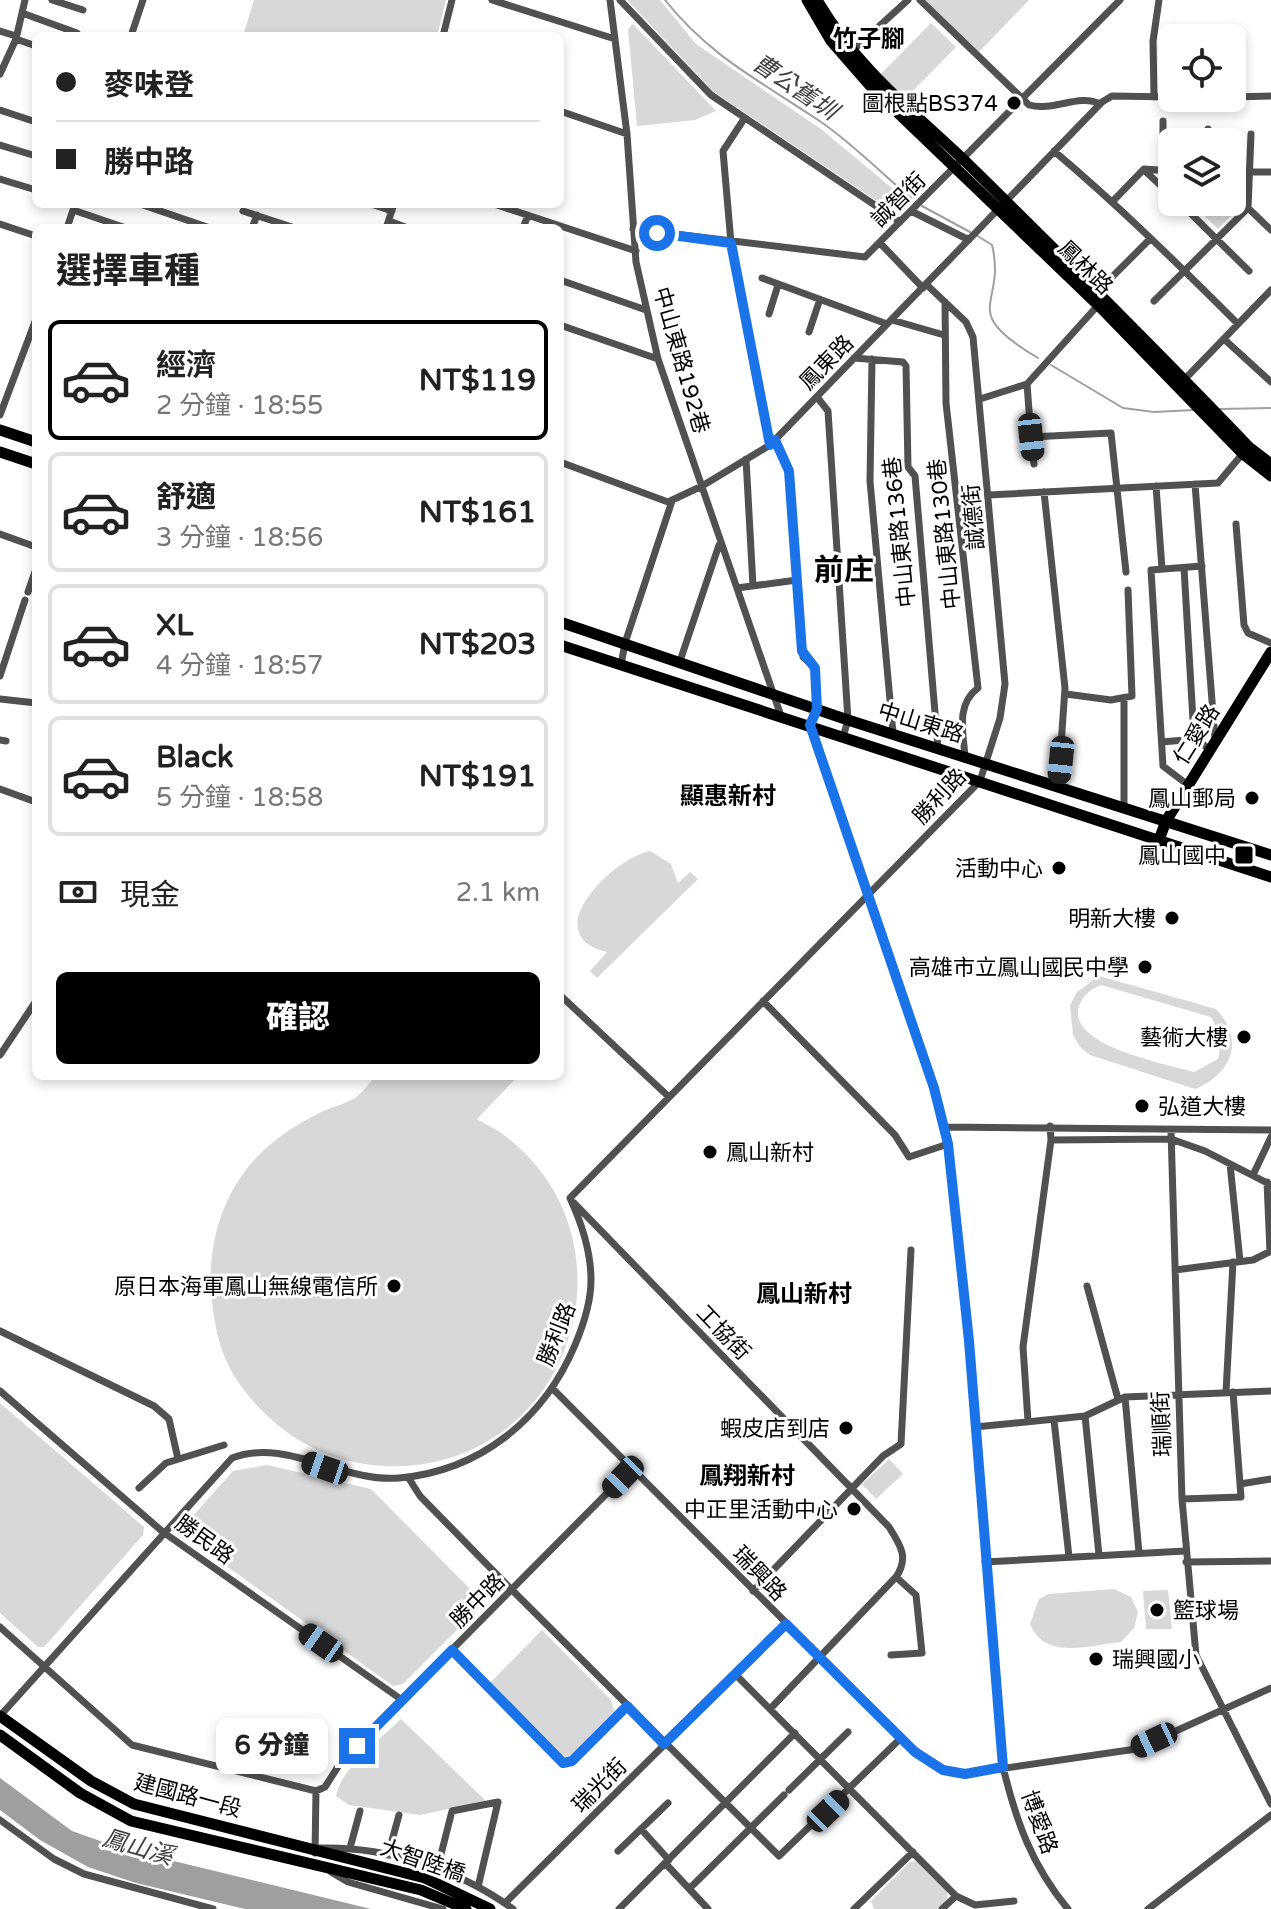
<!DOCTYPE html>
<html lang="zh-TW">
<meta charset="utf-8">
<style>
body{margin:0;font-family:"Varela Round","Noto Sans TC",sans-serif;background:#f2f2f2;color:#222;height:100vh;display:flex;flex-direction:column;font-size:30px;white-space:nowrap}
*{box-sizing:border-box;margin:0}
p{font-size:26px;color:#767676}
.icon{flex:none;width:44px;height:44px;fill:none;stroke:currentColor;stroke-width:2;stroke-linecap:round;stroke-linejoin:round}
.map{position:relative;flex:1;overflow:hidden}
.panel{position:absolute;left:32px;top:224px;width:532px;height:856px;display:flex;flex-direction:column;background:#fff;border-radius:12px;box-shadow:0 4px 12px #0003}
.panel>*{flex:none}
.top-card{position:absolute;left:32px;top:32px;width:532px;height:176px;border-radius:12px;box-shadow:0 4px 12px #0003;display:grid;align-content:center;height:176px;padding:0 24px;background:#fff}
.fabs{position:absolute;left:1158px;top:24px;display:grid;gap:16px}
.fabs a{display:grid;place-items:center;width:88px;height:88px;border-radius:12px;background:#fff;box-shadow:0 4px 12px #0003;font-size:40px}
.end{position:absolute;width:36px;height:36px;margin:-18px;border:10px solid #1a73e8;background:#fff;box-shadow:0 0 0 4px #fff}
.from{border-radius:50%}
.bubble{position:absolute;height:56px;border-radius:12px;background:#fff;box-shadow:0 4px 12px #0003;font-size:26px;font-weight:800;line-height:56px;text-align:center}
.car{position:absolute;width:24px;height:48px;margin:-24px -12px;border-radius:10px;box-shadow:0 0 6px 2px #0007;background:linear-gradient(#222 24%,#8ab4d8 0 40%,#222 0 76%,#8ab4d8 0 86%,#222 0)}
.top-card b{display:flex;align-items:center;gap:28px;height:76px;font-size:30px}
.top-card b+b{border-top:2px solid #e0e0e0}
.top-card i{width:20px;height:20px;background:#222}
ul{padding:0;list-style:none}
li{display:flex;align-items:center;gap:24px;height:120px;margin:0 16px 12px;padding:0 8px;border:4px solid #e0e0e0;border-radius:12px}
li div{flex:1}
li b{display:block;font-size:30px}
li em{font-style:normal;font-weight:800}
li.on{border-color:#000}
li>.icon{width:72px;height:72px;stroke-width:1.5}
h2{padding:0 24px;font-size:36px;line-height:96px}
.pay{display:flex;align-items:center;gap:20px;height:88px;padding:0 24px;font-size:30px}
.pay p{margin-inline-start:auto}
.button{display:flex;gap:16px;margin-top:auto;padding:16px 24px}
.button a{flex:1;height:92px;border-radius:12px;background:#000;color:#fff;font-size:32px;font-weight:800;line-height:92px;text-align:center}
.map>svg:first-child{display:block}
.green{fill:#d8d8d8;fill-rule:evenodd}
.water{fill:#9f9f9f}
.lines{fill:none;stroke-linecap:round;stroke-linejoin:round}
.stream{stroke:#9f9f9f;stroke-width:2}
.street{stroke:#515151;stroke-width:7}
.primary{stroke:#000;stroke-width:11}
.route{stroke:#1a73e8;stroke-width:10}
.poi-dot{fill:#000;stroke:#fff;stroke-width:3}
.labels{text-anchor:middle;stroke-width:6;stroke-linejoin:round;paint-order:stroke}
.poi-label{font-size:22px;fill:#000;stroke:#fff;text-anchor:end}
.street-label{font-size:22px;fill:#000;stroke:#fff}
.neighbourhood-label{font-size:24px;font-weight:bold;fill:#000;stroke:#fff}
.water-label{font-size:24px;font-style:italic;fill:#404040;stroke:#fff}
.district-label{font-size:30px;font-weight:bold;fill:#000;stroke:#fff}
</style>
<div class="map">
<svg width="1271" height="1909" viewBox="0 0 1271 1909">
<rect width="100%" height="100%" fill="#fff"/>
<!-- green -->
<path class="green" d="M254,0H446L437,36H243Z
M627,0H660L696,44L821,129L910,203L898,215L714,92Z
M924,0H1029L978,53Z
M931,23L956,47L904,100L880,75Z
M633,24L716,111L695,120L637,126L628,29Z
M1232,178H1243L1244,203L1218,229L1190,202H1232Z
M650,851L671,864L678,883L690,872L698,879L597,978L590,971L607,952C535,935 613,858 650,851Z
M1099,976L1216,1009C1246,1041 1231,1074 1195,1089L1090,1055L1080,1047L1073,1035L1070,1005L1077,992ZM1101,985L1211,1017L1222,1037L1218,1059L1194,1072C1167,1064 1066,1046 1079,1006C1083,996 1090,989 1101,985Z
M376,1076H518L477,1119C487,1125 498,1130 508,1138C636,1240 577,1447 415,1465C372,1470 329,1460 294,1437C262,1415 231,1382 220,1344C204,1284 207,1223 245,1171C264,1145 293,1126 321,1112C332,1107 345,1104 355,1098C362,1093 369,1083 376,1076Z
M0,1403L144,1527L143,1535L44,1647H38L0,1613Z
M889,1459L903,1474L876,1499L862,1484Z
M267,1465L371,1489L484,1603L403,1684L393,1686L185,1536L183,1527L233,1471Z
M1114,1589L1131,1597L1138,1612L1134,1628L1121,1642C1091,1645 1045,1661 1030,1624L1039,1599L1048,1594Z
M1168,1590L1172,1629H1146L1143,1591Z
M542,1630L611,1700L614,1711L570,1756H562L490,1683Z
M401,1719L486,1801L420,1815L349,1805L336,1796C342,1766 380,1740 401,1719Z
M917,1861L947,1892V1900L937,1909H874L871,1901L910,1862Z"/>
<!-- water -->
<path class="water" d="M0,1778L72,1831L120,1848L371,1909H245L136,1883L88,1867L40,1840L0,1810Z"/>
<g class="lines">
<!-- stream -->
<path class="stream" d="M665,0C710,57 762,82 821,122C853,144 881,173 911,198
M922,206L970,232
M976,235L992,245C1007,307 956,309 1038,358
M1051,365L1123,408L1154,412L1194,410
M1220,409L1271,408"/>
<!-- street -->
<path class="street" d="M52,0L83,10
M492,0L615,39
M610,0L627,134L636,262L658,359L781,716
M620,0L711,95L900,222
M920,0L1029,105C1053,112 1079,93 1100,104
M22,13L77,33
M0,31L16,36
M131,36L143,0
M443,36L452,0
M16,39L36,46
M852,51L908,0
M0,74L16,39L25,0
M1154,97L1153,41L1159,0
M1232,97L1271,96
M0,110L36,122
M560,111L627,134
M744,119L723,151L731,243L770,445
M1208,142V129
M0,145L36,156
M1054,151C1119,206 1179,265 1238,324
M1145,171L1172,196
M1163,171V121
M1232,172H1271
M0,179L36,190
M1113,201L1144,169L1172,171
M1179,202L1249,271
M140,204L210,228
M371,204L392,211
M494,204L636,251
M1248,208L1271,230
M73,210L126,228
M243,211L295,228
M911,211L969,240
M389,221L408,228
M0,224L36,236
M67,228L75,204
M252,228L257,215
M386,228L394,204
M523,228L528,215
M633,229L865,257L1120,0
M880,243L923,288
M762,278L887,324
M560,280L646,310
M1095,294L1149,240
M1154,301L1248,208L1251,134
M945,302L946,403L978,688C956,704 963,732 965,756
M769,314L778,285
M892,320L944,335
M560,325L658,359
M809,332L820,299
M1225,340L1271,382
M854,358L903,362L906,366L908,467L915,476L938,748
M872,359L870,481L893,733
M1183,381L1271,290
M1027,384L1031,437L1111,433L1126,572
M817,397L828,411L848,720L843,737
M980,399L1027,384L1100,303
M0,415L36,319
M1031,437L1034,464
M775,440L789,471L803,657L815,668L817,709L810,725L934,1088L948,1144L969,1341L1003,1767C1016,1821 1032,1866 1068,1909
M746,459L753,586
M560,462L668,502L702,486L770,445L1102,102L1112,96L1172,97
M1195,484L1215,739
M1156,486L1162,569
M1044,492L1065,688L1058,788
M989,495L1218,483L1244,452
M1236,524L1244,625L1248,633L1271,643
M0,534L36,547
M1184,568L1194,737L1210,750
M737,588L797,580
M28,592L36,569
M680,661L719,545
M621,665L625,643L672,501
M0,676L25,600
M1066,694L1111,700L1132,696L1128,590
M0,699L36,703
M1124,699V809
M0,740L6,741
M1162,742L1195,739
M1188,785L1163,766L1151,570L1202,566
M0,789L36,802
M560,995L669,1097
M763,1001L895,1135L909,1157L948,1144
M0,1055L36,1001
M944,1127L1271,1130
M1171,1131L1182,1499L1196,1655L1271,1804
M1051,1140L1171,1139L1205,1151L1271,1185
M1230,1164L1240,1261
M1253,1175L1271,1137
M1267,1182L1270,1252
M574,1203L889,1527C901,1546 909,1558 896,1577L770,1709
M1175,1270L1253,1260L1271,1251
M1087,1286L1118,1399
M0,1331L154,1406L169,1419L178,1459
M552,1388L915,1752L943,1770L965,1774L1136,1749L1271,1688
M0,1391L163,1532L402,1700
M1226,1392L1233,1262
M1125,1397L1139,1553
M1085,1416L1099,1555
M1054,1420L1069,1557
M1028,1421L1023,1347L1051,1140L1050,1126
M975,1427L1085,1416L1125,1397L1271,1391
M408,1477L420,1496L512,1590L779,1856L901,1738
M1240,1484L1271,1479
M139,1488L166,1463L224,1445
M1182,1499L1241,1497L1233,1392
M985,1562L1185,1551
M1186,1562L1271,1561
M753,1591L883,1456L901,1444L911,1250
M0,1627L132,1745L316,1791
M452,1650L563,1763L572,1761L627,1706
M891,1655L922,1653L916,1595L896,1577
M736,1675L956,1896L975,1905L1014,1901
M0,1716L232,1458C285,1437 343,1483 399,1478C480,1471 544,1419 575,1345C583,1326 591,1302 591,1280C591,1251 582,1224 570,1198L980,781L1000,718L1005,684L973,337L966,322L927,285
M789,1790L848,1732
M316,1791L325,1787L339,1765L394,1708L631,1469
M0,1820L54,1859L84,1874L213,1909
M641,1829L669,1860
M320,1848C386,1846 460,1870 513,1909
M350,1848L360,1811
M618,1851L668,1803
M315,1853L316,1791
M388,1855L399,1815
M665,1863L708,1909
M437,1870L452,1811L498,1802
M331,1872L348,1882L443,1909
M478,1887L498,1802
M690,1888L784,1795
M505,1903L786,1624
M619,1909L795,1733
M854,1909L913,1852
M942,1909L956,1896
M1148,1909L1271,1815"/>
<!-- primary -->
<path class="primary" d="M807,0L831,41L872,88L1098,305L1243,454L1271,476
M817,0C857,68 909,108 965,161C1061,255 1156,350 1249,447L1271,464
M0,430L36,442
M0,452L36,464
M560,622L848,720L1271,855
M560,645L1271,877
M1159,840L1166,821L1271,652
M0,1716L91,1781L134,1804L425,1878L490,1909
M0,1735L80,1793L131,1821L421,1890L466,1909"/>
</g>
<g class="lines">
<!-- route -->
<path class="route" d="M357,1746L452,1650L563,1763L572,1761L627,1706L664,1744L786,1624L915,1752L943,1770L965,1774L1003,1767L969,1341L948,1144L934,1088L810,725L817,709L815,668L802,651L789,471L775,440L770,445L731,243L657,233"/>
</g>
<!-- markers -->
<g class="poi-dot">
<circle cx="1014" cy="103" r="8"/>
<circle cx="1252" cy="798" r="8"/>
<rect x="1234" y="845" width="20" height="20" rx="4"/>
<circle cx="1059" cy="868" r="8"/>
<circle cx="1172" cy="918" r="8"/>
<circle cx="1145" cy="967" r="8"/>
<circle cx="1244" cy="1037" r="8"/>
<circle cx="1142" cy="1106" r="8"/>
<circle cx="710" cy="1152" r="8"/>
<circle cx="394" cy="1286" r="8"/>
<circle cx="846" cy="1428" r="8"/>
<circle cx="854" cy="1509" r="8"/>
<circle cx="1157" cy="1610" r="8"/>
<circle cx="1096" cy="1659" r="8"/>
</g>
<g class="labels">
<!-- poi labels -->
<g class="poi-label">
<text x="998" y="111">圖根點BS374</text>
<text x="1236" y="806">鳳山郵局</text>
<text x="1226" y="863">鳳山國中</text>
<text x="1043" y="876">活動中心</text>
<text x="1156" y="926">明新大樓</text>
<text x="1129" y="975">高雄市立鳳山國民中學</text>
<text x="1228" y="1045">藝術大樓</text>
<text x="1158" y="1114" text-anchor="start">弘道大樓</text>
<text x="726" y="1160" text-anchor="start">鳳山新村</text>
<text x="378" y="1294">原日本海軍鳳山無線電信所</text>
<text x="830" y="1436">蝦皮店到店</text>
<text x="838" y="1517">中正里活動中心</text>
<text x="1173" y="1618" text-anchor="start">籃球場</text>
<text x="1112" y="1667" text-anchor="start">瑞興國小</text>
</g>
<!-- street labels -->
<g class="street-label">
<text transform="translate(898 199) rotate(-45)" y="8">誠智街</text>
<text transform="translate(1086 267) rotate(44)" y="8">鳳林路</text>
<text transform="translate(682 360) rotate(74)" y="8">中山東路192巷</text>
<text transform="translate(826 362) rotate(-46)" y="8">鳳東路</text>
<text transform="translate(973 517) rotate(-95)" y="8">誠德街</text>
<text transform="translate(899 532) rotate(-96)" y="8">中山東路136巷</text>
<text transform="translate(944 534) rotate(-96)" y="8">中山東路130巷</text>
<text transform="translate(921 722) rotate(17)" y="8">中山東路</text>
<text transform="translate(1196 734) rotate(-58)" y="8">仁愛路</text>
<text transform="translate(939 796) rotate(-47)" y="8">勝利路</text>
<text transform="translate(724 1332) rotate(46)" y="8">工協街</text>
<text transform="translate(556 1334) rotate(-68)" y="8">勝利路</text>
<text transform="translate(1161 1424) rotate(-92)" y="8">瑞順街</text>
<text transform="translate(205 1539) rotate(36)" y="8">勝民路</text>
<text transform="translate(760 1573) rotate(46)" y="8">瑞興路</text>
<text transform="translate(477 1600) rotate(-45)" y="8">勝中路</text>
<text transform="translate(599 1785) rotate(-45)" y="8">瑞光街</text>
<text transform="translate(188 1795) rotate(15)" y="8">建國路一段</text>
<text transform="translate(1040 1822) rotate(70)" y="8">博愛路</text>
<text transform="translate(423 1860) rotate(19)" y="8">大智陸橋</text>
</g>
<!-- neighbourhood labels -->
<g class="neighbourhood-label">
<text x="869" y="47">竹子腳</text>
<text x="728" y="804">顯惠新村</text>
<text x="804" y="1302">鳳山新村</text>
<text x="747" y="1484">鳳翔新村</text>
</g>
<!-- water labels -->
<g class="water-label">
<text transform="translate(795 87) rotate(34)" y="8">曹公舊圳</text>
<text transform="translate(138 1847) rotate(16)" y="8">鳳山溪</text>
</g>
<!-- district labels -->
<g class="district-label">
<text x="844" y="580">前庄</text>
</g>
</g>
</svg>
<div class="fabs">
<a><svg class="icon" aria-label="locate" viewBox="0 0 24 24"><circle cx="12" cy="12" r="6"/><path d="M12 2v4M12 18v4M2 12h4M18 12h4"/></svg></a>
<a><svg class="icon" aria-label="layers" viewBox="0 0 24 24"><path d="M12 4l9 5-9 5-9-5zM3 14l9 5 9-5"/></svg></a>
</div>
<i class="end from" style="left:657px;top:233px"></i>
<i class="end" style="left:357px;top:1746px"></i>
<div class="bubble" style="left:216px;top:1718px;width:112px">6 分鐘</div>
<i class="car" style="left:1031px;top:437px;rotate:174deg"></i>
<i class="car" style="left:1061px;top:760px;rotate:186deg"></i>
<i class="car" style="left:325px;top:1468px;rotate:289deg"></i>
<i class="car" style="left:623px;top:1477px;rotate:224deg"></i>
<i class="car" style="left:321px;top:1643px;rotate:305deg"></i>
<i class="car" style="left:1154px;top:1740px;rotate:245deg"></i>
<i class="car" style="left:828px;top:1811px;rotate:46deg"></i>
<div class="top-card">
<b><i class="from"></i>麥味登</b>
<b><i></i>勝中路</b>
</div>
<section class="panel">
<h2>選擇車種</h2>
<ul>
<li class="on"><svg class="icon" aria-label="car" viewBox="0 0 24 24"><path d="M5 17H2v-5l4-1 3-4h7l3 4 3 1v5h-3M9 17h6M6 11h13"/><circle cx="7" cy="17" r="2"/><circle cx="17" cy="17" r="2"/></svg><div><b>經濟</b><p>2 分鐘 · 18:55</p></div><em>NT$119</em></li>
<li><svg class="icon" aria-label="car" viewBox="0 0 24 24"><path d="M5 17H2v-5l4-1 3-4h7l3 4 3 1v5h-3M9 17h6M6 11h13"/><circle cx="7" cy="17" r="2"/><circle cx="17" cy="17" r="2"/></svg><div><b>舒適</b><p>3 分鐘 · 18:56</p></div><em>NT$161</em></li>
<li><svg class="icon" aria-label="car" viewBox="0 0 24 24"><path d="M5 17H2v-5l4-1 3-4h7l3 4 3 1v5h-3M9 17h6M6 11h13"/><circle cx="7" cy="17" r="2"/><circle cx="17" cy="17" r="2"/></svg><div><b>XL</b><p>4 分鐘 · 18:57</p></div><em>NT$203</em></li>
<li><svg class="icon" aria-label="car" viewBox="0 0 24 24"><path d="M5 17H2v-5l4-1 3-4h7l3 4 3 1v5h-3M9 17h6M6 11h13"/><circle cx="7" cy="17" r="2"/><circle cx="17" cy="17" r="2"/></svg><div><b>Black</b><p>5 分鐘 · 18:58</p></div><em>NT$191</em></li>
</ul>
<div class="pay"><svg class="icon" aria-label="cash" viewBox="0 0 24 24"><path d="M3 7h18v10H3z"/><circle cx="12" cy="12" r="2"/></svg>現金<p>2.1 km</p></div>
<div class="button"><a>確認</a></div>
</section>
</div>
